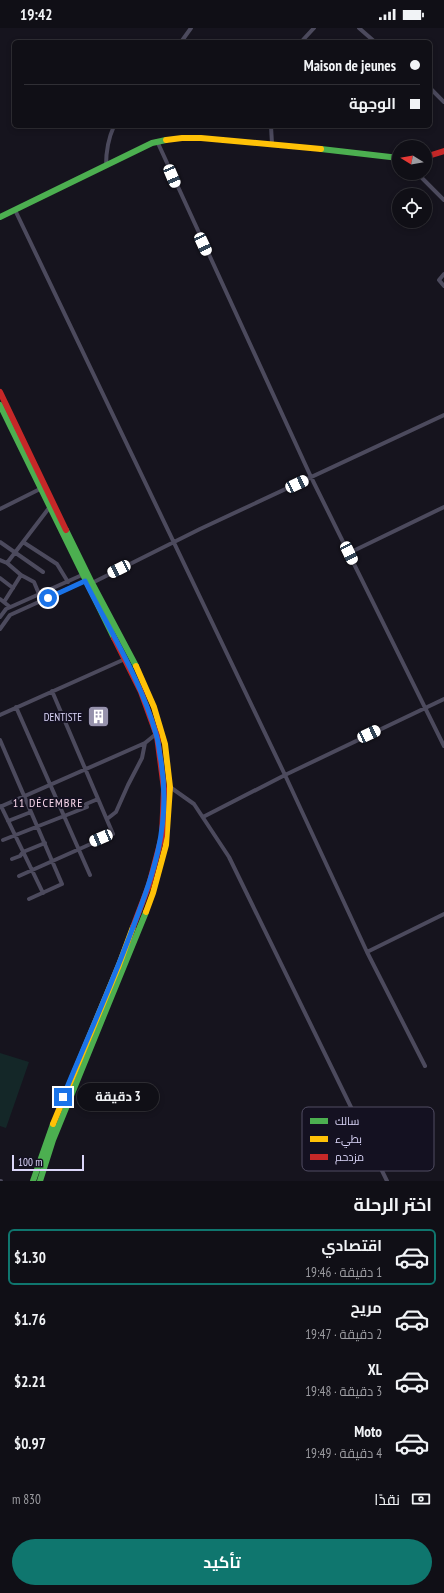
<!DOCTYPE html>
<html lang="ar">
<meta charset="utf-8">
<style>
body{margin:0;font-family:"PT Sans Narrow",Cairo,sans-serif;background:#1e1d23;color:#f1f3f6;direction:rtl;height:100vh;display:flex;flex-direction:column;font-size:15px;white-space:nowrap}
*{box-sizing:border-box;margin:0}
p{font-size:13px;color:#9c9ca1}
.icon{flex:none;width:22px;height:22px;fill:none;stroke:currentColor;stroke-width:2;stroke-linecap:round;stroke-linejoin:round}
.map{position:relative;height:1153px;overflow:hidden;direction:ltr}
.details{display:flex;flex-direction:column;background:#100f16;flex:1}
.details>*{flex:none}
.top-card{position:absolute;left:12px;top:12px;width:420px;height:88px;border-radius:6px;box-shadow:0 2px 6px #0003,0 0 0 1px #302f35;direction:rtl;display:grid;align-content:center;height:88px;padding:0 12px;background:#100f16}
.needle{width:26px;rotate:281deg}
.fabs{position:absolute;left:392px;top:112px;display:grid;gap:8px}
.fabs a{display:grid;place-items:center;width:40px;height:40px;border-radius:50%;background:#100f16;box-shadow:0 2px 6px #0003,0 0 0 1px #302f35;font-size:20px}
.scale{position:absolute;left:12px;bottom:10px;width:72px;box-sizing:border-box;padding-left:4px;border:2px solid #dbd6f9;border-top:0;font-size:11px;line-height:14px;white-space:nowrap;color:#dbd6f9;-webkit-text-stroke:3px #141121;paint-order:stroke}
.end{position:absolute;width:18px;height:18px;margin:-9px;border:5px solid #1a73e8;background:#fff;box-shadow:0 0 0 2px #fff}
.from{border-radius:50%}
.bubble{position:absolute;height:28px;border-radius:14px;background:#100f16;box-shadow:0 2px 6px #0003,0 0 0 1px #302f35;font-size:13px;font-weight:700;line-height:28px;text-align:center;direction:rtl}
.car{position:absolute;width:12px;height:24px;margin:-12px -6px;border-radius:5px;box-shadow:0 0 3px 1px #0007;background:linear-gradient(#fff 24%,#345 0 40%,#fff 0 76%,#345 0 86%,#fff 0)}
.top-card b{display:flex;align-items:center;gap:14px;height:38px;font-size:15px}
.top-card b+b{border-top:1px solid #302f35}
.top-card i{width:10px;height:10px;background:#f1f3f6}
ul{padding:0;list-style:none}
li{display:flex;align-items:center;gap:12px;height:56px;margin:0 8px 6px;padding:0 4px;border:2px solid transparent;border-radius:6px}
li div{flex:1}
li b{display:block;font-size:15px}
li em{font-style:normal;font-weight:700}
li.active{border-color:#0f766e}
li>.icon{width:36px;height:36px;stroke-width:1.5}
h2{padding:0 12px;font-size:18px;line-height:48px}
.pay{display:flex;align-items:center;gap:10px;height:44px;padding:0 12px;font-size:15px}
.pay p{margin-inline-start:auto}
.action{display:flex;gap:8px;margin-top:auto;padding:8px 12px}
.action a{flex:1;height:46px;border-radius:24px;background:#0f766e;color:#fff;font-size:16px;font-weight:700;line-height:46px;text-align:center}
.status{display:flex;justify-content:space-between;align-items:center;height:28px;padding:0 20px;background:#100f16;direction:ltr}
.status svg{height:11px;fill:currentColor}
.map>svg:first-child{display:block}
.green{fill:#142728}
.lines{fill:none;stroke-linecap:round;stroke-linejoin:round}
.street{stroke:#4c4a5d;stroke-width:4}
.fast{stroke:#4caf50;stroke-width:6}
.slow{stroke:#ffc107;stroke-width:6}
.jam{stroke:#c62828;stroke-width:6}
.route{stroke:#1a73e8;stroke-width:5}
.labels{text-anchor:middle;stroke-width:4;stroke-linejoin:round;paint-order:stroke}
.poi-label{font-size:11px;fill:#dbd6f9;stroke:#141121;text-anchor:end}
.neighbourhood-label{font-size:12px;letter-spacing:1px;fill:#fad8ec;stroke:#141121}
.key{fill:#141121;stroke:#504c62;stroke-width:1}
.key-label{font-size:11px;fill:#dbd6f9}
</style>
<div class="status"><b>19:42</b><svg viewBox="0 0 49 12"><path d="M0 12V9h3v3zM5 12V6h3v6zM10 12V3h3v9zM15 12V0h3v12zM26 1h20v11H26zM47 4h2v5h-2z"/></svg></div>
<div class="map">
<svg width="444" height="1153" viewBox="0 0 444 1153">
<rect width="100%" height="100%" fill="#16141e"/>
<!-- green -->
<path class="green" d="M0,1025L29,1034L6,1100L0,1098Z"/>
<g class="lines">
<!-- street -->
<path class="street" d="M359,0L375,14
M181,14L191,0
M301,14L314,0
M430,60L444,74
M271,98L272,116
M157,113L311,449L444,718
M106,138C106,123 108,111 114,98
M417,145L444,172
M15,182L285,747L367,924L425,1038
M444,246L439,252L444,258
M0,481L40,461
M0,514L43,544
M23,514L57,536L68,554
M349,525L444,479
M0,532L7,535L21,547L34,554L39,566
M7,535L49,480
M0,550L13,560
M92,555L200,501L444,387
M0,571L10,579
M4,574L21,547
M0,589L6,581L82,547
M0,601L10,587L85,553
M16,679L90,847
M0,687L125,631
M0,712L62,856L29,871
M170,759L194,776L229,829L387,1153
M1,778L43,865
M0,779L145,715
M203,789L285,747L444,671
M107,791L116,784L128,757L142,730L145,715L156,706
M8,793L31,784
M3,812L87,779L86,776L98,771
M12,831L20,828L23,824L45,815
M19,848L113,806L52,663
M367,924L444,886
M0,1153H1"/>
<!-- fast -->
<path class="fast" d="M321,121L399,130
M0,189L152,115L166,112
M0,377L114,610
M66,502L92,555L136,638
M33,1153L53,1096
M40,1153L53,1112L146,884"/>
<!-- slow -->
<path class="slow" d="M166,112L182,110H201L321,121
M136,638L154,679L165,716L170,759L166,817L153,865L146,884
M53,1096L119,937L133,899"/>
<!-- jam -->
<path class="jam" d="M425,129L444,123
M0,364L66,502
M114,610L141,664L157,708L164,761L162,808L149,857L133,899"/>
</g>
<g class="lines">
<!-- route -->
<path class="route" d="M48,570L85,553C110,603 141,652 156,706C159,715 159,724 161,733C172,802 151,852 127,915C107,967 84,1018 63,1069"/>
</g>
<!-- icons -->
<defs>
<symbol id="building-square" viewBox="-11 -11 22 22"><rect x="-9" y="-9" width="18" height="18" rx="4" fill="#9692ac" stroke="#141121"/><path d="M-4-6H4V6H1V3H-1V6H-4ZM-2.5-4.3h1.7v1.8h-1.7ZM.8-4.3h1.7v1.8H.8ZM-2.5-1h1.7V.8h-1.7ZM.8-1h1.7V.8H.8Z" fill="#fff"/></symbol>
</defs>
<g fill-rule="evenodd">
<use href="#building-square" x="86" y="676" width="25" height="25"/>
</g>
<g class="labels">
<!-- poi labels -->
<g class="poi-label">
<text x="82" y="693">DENTISTE</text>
</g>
<!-- neighbourhood labels -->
<g class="neighbourhood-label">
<text x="48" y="779">11 DÉCEMBRE</text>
</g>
</g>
<!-- legend -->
<rect x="302" y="1079" width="132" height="64" rx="6" class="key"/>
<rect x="310" y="1090" width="18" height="6" fill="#4caf50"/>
<rect x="310" y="1108" width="18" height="6" fill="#ffc107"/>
<rect x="310" y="1126" width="18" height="6" fill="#c62828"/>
<g class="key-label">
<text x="335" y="1097">سالك</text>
<text x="335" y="1115">بطيء</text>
<text x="335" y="1133">مزدحم</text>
</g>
</svg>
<div class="fabs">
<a><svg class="needle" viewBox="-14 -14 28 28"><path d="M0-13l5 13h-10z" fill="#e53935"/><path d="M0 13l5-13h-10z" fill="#9c9ca1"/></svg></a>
<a><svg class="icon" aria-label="locate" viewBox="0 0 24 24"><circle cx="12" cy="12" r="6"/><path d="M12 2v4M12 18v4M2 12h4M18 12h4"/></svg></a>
</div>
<div class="scale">100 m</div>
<i class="end from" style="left:48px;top:570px"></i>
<i class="end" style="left:63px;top:1069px"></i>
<div class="bubble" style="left:77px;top:1055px;width:82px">3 دقيقة</div>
<i class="car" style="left:172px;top:148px;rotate:157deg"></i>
<i class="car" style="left:203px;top:216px;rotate:155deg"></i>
<i class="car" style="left:297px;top:456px;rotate:65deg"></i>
<i class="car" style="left:349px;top:525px;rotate:154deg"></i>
<i class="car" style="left:119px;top:541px;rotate:244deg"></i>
<i class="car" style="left:369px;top:706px;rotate:65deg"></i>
<i class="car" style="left:101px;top:810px;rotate:247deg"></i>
<div class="top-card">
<b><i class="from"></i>Maison de jeunes</b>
<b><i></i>الوجهة</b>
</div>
</div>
<section class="details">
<h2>اختر الرحلة</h2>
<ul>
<li class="active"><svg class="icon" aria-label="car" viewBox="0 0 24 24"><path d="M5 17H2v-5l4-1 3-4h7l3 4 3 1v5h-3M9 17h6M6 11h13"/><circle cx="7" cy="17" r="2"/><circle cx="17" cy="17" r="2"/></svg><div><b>اقتصادي</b><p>1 دقيقة · 19:46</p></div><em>$1.30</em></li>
<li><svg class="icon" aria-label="car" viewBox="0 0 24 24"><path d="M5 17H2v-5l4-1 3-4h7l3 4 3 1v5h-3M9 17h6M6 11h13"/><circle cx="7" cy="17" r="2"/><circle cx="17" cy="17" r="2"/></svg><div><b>مريح</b><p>2 دقيقة · 19:47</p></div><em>$1.76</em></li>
<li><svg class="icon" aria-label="car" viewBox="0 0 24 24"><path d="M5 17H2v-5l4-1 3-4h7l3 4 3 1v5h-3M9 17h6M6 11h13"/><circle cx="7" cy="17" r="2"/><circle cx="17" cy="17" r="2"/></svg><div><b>XL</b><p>3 دقيقة · 19:48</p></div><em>$2.21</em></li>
<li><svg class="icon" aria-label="car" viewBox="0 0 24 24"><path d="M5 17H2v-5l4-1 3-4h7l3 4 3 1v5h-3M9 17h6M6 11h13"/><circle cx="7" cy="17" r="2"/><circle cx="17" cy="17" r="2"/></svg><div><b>Moto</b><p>4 دقيقة · 19:49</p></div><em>$0.97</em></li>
</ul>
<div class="pay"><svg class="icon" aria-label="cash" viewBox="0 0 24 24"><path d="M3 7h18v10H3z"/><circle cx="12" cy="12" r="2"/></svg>نقدًا<p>830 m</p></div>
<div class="action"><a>تأكيد</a></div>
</section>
